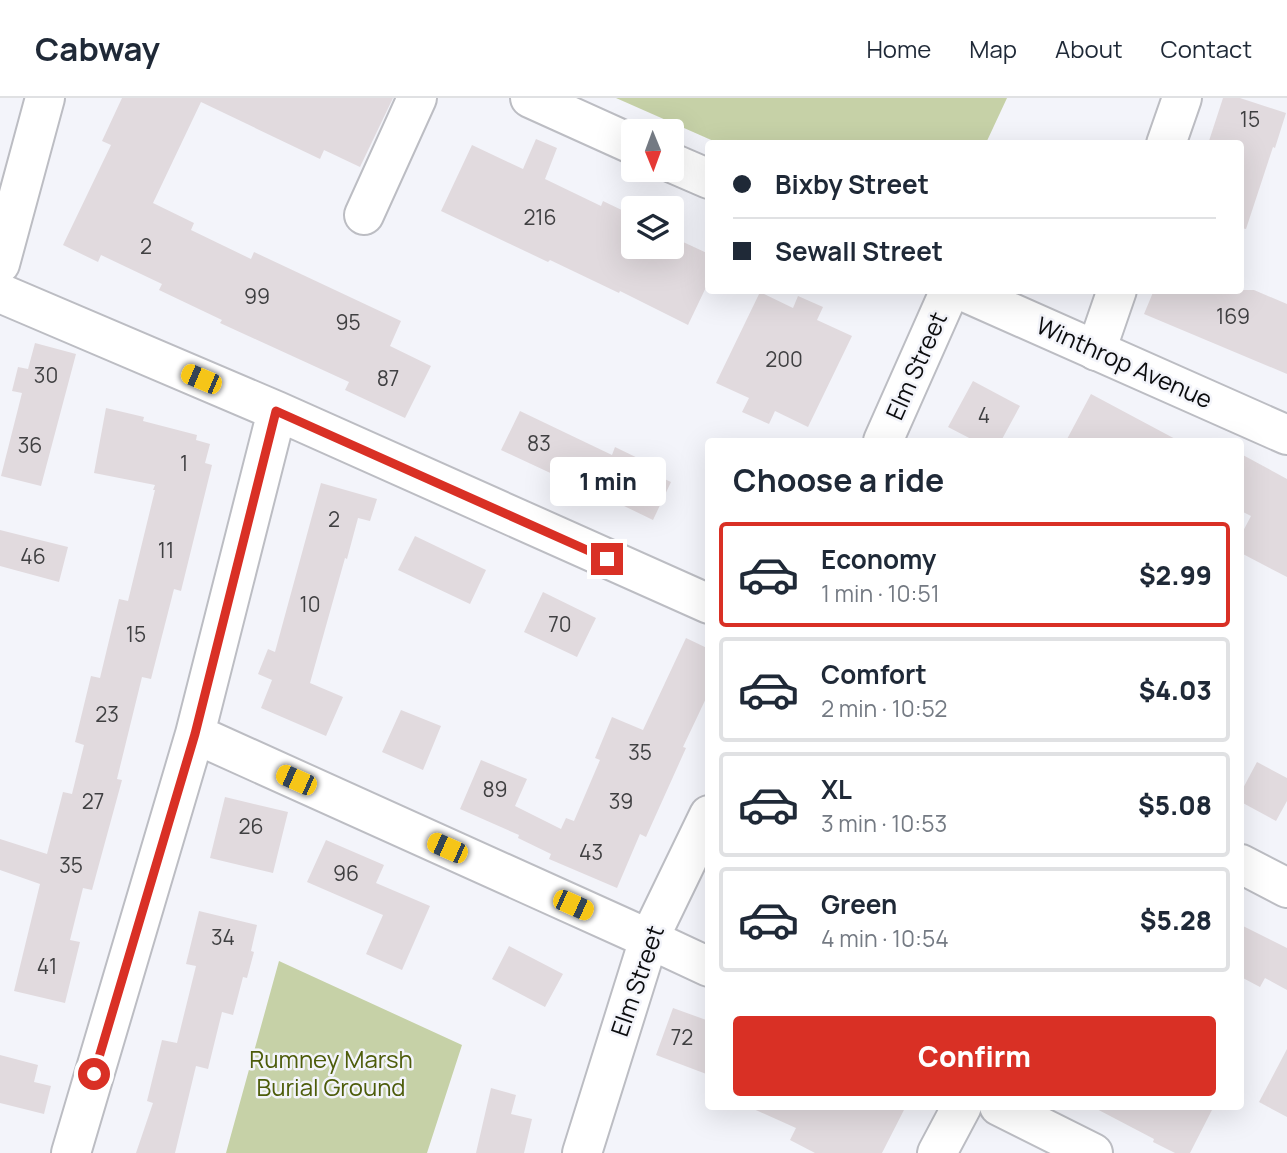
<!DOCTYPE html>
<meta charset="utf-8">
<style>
body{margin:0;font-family:Manrope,sans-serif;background:#f6f6f7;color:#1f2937;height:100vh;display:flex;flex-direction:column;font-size:26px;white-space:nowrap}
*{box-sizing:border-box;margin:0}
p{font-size:23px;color:#747a83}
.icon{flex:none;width:38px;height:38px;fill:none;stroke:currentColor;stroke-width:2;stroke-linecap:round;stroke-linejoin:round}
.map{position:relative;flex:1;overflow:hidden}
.sheet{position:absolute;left:705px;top:340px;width:539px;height:672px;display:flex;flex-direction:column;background:#fff;border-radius:7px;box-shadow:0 7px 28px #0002}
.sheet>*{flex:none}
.top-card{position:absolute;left:705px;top:42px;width:539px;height:154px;border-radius:7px;box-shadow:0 7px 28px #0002;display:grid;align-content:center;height:154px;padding:0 28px;background:#fff}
.needle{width:46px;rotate:179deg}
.buttons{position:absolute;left:621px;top:21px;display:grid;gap:14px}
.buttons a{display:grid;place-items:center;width:63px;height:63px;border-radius:7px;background:#fff;box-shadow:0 7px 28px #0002;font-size:35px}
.end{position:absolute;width:32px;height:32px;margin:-16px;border:9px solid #d93025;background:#fff;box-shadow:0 0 0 4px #fff}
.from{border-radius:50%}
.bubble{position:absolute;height:49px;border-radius:7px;background:#fff;box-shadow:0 7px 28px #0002;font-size:23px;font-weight:800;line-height:49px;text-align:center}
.car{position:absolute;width:21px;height:42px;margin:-21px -10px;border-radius:9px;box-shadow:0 0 5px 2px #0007;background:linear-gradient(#f5c518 24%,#345 0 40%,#f5c518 0 76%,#345 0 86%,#f5c518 0)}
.top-card b{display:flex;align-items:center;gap:24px;height:66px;font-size:26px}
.top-card b+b{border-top:2px solid #e0e1e3}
.top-card i{width:18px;height:18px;background:#1f2937}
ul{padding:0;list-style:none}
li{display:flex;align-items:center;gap:21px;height:105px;margin:0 14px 10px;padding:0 14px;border:4px solid #e0e1e3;border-radius:7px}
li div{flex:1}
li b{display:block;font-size:26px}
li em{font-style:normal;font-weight:800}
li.selected{border-color:#d93025}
li>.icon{width:63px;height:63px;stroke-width:1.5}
h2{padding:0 28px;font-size:32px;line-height:84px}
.primary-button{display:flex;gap:14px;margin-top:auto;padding:14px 28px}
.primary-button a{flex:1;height:80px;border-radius:7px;background:#d93025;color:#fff;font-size:28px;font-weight:800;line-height:80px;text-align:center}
header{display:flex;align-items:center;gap:42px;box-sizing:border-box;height:98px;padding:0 35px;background:#fff;border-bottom:2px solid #e0e1e3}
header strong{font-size:33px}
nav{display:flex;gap:38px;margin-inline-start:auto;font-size:24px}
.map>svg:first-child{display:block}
.green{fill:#c6d1a7}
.building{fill:#e1dade}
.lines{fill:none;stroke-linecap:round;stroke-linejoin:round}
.minor-casing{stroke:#bcbdc3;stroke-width:42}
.major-casing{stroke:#bcbdc3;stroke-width:42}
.minor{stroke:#fff;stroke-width:38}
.major{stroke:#fff;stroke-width:38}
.route{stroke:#d93025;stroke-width:9}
.labels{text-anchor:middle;stroke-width:5;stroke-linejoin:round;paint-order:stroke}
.number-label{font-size:21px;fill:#404042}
.street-label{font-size:24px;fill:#0b0c0e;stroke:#f3f4fa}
.park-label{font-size:24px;fill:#4d5c0a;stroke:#f3f4fa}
</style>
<header>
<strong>Cabway</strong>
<nav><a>Home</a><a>Map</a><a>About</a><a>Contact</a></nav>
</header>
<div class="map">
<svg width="1287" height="1055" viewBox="0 0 1287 1055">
<rect width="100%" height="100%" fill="#f3f4fa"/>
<!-- green -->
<path class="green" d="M616,0H1007L986,45H718Z
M279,863L462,947L427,1055H226Z"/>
<!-- building -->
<path class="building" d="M122,0H393L360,69L324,52L320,61L201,4L153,105L194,125L191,132L251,161L254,154L401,223L390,248L431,268L405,320L345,292L349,284L220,225L222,222L159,192L162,186L101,157L98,164L63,147L111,47L102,43Z
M1223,0H1240L1286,15L1275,50L1273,49L1246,131L1241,130V46H1208Z
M536,41L557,50L545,81L601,108L603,103L634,118V149H679L681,143L709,156V183L688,227L620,193L619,195L550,162L548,164L441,113L472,47L523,71Z
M1154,192H1254L1287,206V276L1144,216Z
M760,194L793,210L798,198L823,209L817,222L852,238L808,329L775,313L769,326L742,314L749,300L716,285Z
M35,245L76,256L41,388L1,378L22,295L12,293L18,269L28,271Z
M973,283L1020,308L1001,343H975L948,329Z
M1091,296L1179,343H1066Z
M106,310L144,319L143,323L197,337L196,342L210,346L205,365L212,367L181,493L174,491L151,581L142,579L117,681L122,682L92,792L83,790L70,842L80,844L65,905L14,893L40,786L0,772V741L47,756L63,694L72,696L84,647L75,644L91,578L100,580L119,501L128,503L155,392H153L155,387L94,375Z
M520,313L612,357L615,349L650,366L647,373L671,384L653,422L560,377L559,379L501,352Z
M1241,356L1287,381V479L1241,455V437L1251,418L1241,413Z
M321,385L377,401L370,423L358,420L347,461L345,460L310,585L343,599L326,638L261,610L272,582L258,576L268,551L275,554Z
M0,432L68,449L59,484L0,468Z
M415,438L486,472L470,506L398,472Z
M543,494L596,520L577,559L524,534Z
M686,540L709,551V594L683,649L686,650L646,739L640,736L617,790L549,761L551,756L518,740L519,737L460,711L481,662L527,681L515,708L561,731L566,720L574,723L600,662L595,660L612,619L643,632Z
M401,612L441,628L423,672L382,654Z
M1257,664L1287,680V703L1276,723L1241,704V694Z
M225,699L288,714L273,775L210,760Z
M326,742L384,767L376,785L430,808L402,872L366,856L383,817L307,784Z
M199,813L257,827L251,853L254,854L247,880L243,879L233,917L222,914L208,971L196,968L175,1055H136L153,1005L147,1003L162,942L177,945L196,868L186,866Z
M1241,827L1287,850V892L1265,880L1260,889L1241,879Z
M509,848L563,876L545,909L492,881Z
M673,910L709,923V977L656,957Z
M1287,951V1019L1259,1004Z
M0,957L38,967L34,984L51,988L44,1016L0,1005Z
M491,990L516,997L511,1016L532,1021L524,1055H476Z
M747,1008H906L882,1055H815L790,1042L796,1030Z
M1091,1008H1214L1190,1055H1175L1153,1044L1154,1041Z"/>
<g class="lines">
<defs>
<path id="minor" d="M1166,46L1182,0
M364,117L417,0
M0,166L45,0
M0,195L277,313L709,506
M1096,253L1117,192
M883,343L950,192
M195,636L649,841L709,869
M1241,766L1287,790
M999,1008L1093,1055
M71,1055L195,636L277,313
M582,1055L649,841L709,717
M937,1055L962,1008"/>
<path id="major" d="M530,0L634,47
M672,65L709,81
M960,192L1287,337"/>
</defs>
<!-- minor casing -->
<use href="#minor" class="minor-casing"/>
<!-- major casing -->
<use href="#major" class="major-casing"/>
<!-- minor -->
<use href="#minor" class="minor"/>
<!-- major -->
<use href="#major" class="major"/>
</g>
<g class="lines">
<!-- route -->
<path class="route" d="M94,976L195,636L276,313L607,461"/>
</g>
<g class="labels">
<!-- number labels -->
<g class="number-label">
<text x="1250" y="29">15</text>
<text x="540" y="127">216</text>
<text x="146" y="156">2</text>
<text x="257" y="206">99</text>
<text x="1233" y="226">169</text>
<text x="348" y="232">95</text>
<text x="784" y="269">200</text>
<text x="46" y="285">30</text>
<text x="388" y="288">87</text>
<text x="984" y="325">4</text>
<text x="539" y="353">83</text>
<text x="30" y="355">36</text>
<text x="184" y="373">1</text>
<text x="334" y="429">2</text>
<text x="166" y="460">11</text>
<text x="33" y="466">46</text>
<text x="310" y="514">10</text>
<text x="560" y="534">70</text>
<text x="136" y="544">15</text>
<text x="107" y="624">23</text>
<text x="640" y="662">35</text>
<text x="495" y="699">89</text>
<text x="93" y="711">27</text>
<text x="621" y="711">39</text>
<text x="251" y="736">26</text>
<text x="591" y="762">43</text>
<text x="71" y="775">35</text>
<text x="346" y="783">96</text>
<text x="223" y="847">34</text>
<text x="47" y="876">41</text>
<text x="682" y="947">72</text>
</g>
<!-- street labels -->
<g class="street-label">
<text transform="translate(1124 265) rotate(24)" y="8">Winthrop Avenue</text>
<text transform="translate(917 268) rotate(-66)" y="8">Elm Street</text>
<text transform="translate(638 883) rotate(-71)" y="8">Elm Street</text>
</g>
<!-- park labels -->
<g class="park-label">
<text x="331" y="970">Rumney Marsh<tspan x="331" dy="28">Burial Ground</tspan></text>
</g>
</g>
</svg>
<div class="buttons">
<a><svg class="needle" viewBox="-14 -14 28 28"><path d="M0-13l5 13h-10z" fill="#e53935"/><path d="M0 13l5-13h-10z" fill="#747a83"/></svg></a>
<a><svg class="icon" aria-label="layers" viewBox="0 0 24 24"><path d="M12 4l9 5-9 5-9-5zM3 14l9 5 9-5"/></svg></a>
</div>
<i class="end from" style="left:94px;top:976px"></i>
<i class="end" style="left:607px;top:461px"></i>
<div class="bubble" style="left:550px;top:359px;width:116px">1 min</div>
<i class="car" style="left:201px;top:281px;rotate:293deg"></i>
<i class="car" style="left:296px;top:682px;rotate:294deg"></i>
<i class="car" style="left:447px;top:750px;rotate:294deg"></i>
<i class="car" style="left:573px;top:807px;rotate:114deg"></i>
<div class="top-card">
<b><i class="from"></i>Bixby Street</b>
<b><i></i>Sewall Street</b>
</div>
<section class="sheet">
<h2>Choose a ride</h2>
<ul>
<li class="selected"><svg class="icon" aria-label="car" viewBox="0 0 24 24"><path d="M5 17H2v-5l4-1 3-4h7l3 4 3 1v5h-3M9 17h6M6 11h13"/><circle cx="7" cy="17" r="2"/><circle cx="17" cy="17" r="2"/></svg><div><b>Economy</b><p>1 min · 10:51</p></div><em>$2.99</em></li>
<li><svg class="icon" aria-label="car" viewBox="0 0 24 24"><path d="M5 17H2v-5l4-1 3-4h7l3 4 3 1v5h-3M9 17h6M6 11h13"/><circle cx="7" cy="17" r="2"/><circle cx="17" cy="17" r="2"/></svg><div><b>Comfort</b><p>2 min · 10:52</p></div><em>$4.03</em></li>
<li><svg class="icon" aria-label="car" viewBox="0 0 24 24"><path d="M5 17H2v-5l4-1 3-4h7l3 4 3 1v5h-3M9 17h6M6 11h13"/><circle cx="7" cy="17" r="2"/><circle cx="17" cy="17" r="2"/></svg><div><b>XL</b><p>3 min · 10:53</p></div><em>$5.08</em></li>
<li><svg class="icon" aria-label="car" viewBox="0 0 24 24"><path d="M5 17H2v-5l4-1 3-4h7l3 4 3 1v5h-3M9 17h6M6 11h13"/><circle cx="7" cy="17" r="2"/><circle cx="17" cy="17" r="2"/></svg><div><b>Green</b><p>4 min · 10:54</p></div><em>$5.28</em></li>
</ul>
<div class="primary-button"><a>Confirm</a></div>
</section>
</div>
